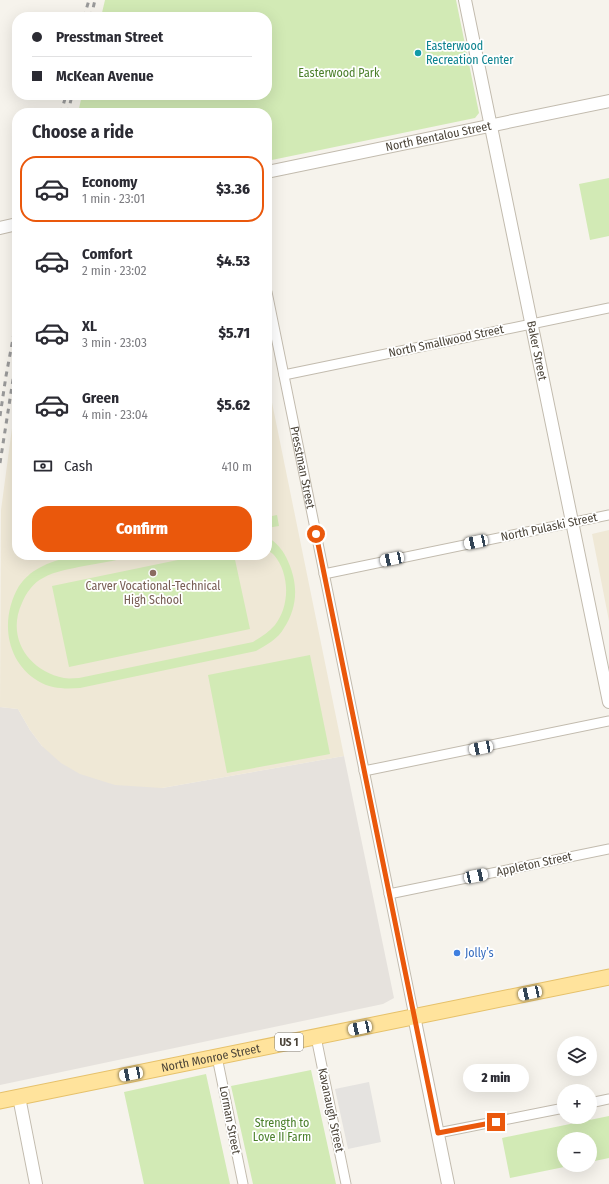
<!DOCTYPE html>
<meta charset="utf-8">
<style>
body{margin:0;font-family:"Fira Sans Condensed",sans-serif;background:#f7f7f7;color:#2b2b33;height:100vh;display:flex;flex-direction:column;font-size:15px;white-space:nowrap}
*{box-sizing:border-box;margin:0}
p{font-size:13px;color:#7c7c81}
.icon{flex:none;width:22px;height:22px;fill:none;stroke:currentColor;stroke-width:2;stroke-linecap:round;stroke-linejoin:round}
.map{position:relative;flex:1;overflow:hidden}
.sheet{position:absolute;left:12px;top:108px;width:260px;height:452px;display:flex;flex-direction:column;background:#fff;border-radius:16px;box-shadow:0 4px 16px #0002}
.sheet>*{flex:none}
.top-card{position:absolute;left:12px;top:12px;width:260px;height:88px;border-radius:16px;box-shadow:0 4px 16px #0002;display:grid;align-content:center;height:88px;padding:0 20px;background:#fff}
.tools{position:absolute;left:557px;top:1036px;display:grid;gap:8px}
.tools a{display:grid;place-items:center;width:40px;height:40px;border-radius:50%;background:#fff;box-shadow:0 4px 16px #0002;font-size:20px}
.end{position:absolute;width:18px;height:18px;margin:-9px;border:5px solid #ea580c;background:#fff;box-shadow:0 0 0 2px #fff}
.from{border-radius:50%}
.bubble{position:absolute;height:28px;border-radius:14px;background:#fff;box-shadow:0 4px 16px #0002;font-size:13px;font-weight:800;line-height:28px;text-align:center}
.car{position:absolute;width:12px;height:24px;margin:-12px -6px;border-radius:5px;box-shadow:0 0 3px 1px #0007;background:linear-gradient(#fff 24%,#345 0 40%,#fff 0 76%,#345 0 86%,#fff 0)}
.top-card b{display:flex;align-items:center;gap:14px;height:38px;font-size:15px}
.top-card b+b{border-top:1px solid #e1e1e2}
.top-card i{width:10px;height:10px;background:#2b2b33}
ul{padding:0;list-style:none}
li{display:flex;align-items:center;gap:12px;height:66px;margin:0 8px 6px;padding:0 12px;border:2px solid transparent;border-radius:16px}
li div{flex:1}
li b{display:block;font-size:15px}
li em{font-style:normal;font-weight:800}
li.selected{border-color:#ea580c}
li>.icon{width:36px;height:36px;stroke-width:1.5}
h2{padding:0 20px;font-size:18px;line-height:48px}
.pay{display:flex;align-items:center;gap:10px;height:44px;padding:0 20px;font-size:15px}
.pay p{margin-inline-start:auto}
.primary-button{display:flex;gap:8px;margin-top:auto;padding:8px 20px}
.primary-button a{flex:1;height:46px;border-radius:16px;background:#ea580c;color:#fff;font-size:16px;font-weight:800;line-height:46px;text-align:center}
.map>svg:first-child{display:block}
.industrial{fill:#e6e2dd}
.education{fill:#efe8d6}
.green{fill:#d2eab5}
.parking{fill:#e5e3e0}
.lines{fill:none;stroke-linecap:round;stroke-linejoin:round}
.minor-casing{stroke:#c2bbae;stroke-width:11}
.tertiary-casing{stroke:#c2bbae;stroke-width:14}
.primary-casing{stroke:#e6c16a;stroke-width:17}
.minor{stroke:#fff;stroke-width:9}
.tertiary{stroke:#fff;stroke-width:12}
.primary{stroke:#ffe39c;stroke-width:15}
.rail{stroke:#9a9a9a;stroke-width:3;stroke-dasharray:5 5;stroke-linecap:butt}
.route{stroke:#ea580c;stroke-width:5}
.culture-dot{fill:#0f9aa8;stroke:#fff;stroke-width:1.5}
.education-dot{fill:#8d6e63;stroke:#fff;stroke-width:1.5}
.shop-dot{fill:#3f7fe0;stroke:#fff;stroke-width:1.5}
.labels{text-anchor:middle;stroke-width:3.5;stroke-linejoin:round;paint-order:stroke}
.shield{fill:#fff;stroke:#817c74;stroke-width:1}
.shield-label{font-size:11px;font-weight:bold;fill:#4b4439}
.culture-label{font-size:12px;fill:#0d838f;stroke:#fff;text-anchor:start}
.park-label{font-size:12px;fill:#4a7f2a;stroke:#fff}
.street-label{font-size:12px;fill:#4b4439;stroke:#fff}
.education-label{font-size:12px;fill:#785e54;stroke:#fff}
.shop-label{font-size:12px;fill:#366cbe;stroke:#fff;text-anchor:start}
</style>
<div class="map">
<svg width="609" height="1184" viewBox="0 0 609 1184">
<rect width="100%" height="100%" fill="#f6f3ec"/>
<!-- industrial -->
<path class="industrial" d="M0,707L18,709L30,730L42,746L162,788L344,756L394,998L383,1004L0,1085Z"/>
<!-- education -->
<path class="education" d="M267,378L344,756L162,788L115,785L80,774L61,763L42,746L30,730L18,709L0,707L1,510L17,391V555H267Z
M609,530V621L592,534Z"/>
<!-- green -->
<path class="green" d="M105,0H456L479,113L475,118L267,161V113H78L82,95H267V17H101Z
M609,178V236L590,240L579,184Z
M277,515L279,526L267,528V517Z
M267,537C275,541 282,549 286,557C298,581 299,605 284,628C278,639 266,645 256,651L80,688C66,689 51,689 38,681C5,661 0,618 19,586C24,579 31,572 39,568C70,551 106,555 140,555C121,559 103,563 84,566C70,569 55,571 43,578C33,583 26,593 22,603C6,637 28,671 64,678C69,679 74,678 79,678L253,642C261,637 269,632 275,625C290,606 290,574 274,555C272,553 269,551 267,550Z
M202,555H234L250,629L69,667L52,586Z
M310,655L330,754L227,773L208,675Z
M311,1070L336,1184H253L231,1086Z
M206,1074L230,1184H144L124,1092Z
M609,1116V1158L590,1162V1139H564V1165H574L510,1178L502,1138Z"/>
<!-- parking -->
<path class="parking" d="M369,1082L381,1142L348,1149L335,1089Z"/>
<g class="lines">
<defs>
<g id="minor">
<path id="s1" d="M267,292L414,1016"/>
<path d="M284,375L609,308"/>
<path d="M324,574L609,515"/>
<path d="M364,771L609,721"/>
<path d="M389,894L609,849"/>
<path d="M316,1037L346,1184"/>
<path d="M217,1057L243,1184"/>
<path d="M590,1103L609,1099"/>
<path d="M438,1133L564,1108"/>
</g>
<g id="tertiary">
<path id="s2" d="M465,0L609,702"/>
<path id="s3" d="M267,172L609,101"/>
<path d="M0,228L17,224"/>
<path d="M414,1016L448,1184"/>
<path d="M19,1097L36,1184"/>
</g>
<g id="primary">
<path id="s4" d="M0,1101L609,977"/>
</g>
</defs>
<!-- minor casing -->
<use href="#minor" class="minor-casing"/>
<!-- tertiary casing -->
<use href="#tertiary" class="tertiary-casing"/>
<!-- primary casing -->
<use href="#primary" class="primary-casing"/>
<!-- minor -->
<use href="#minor" class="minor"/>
<!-- tertiary -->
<use href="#tertiary" class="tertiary"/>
<!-- primary -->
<use href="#primary" class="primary"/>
<!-- rail -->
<path class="rail" d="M84,17L89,0
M91,17L95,0
M61,113L66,95
M68,113L72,95
M0,416L6,376L17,317
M0,463L17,354"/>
</g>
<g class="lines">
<!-- route -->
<path class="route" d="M316,534L438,1133L496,1122"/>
</g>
<!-- markers -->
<circle class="culture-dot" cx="418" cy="53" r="4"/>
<circle class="education-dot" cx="153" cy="573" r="4"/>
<circle class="shop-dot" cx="457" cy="953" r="4"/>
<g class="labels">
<!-- shield labels -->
<rect class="shield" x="275" y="1033" width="28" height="18" rx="3"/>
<g class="shield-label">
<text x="289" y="1046">US 1</text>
</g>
<!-- culture labels -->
<g class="culture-label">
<text x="426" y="50">Easterwood<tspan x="426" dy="14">Recreation Center</tspan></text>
</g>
<!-- park labels -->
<g class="park-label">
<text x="339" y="77">Easterwood Park</text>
<text x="282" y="1127">Strength to<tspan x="282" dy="14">Love II Farm</tspan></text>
</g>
<!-- street labels -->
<g class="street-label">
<text dy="4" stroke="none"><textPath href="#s3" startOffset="175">North Bentalou Street</textPath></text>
<text transform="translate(446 341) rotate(-12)" y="4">North Smallwood Street</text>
<text dy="4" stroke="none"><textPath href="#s2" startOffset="358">Baker Street</textPath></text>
<text dy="4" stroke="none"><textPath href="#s1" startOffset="179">Presstman Street</textPath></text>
<text transform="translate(549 527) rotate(-12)" y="4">North Pulaski Street</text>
<text transform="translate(534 864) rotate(-12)" y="4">Appleton Street</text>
<text dy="4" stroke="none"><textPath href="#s4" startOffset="215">North Monroe Street</textPath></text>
<text transform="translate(331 1110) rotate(78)" y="4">Kavanaugh Street</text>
<text transform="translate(230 1120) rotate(79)" y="4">Lorman Street</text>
</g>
<!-- education labels -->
<g class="education-label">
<text x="153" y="590">Carver Vocational-Technical<tspan x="153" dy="14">High School</tspan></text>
</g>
<!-- shop labels -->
<g class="shop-label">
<text x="465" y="957">Jolly’s</text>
</g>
</g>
</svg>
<div class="tools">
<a><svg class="icon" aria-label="layers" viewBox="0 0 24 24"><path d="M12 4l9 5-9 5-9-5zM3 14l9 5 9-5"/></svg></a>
<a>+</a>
<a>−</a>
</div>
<i class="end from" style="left:316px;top:534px"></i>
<i class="end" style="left:496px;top:1122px"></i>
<div class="bubble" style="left:463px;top:1064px;width:66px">2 min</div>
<i class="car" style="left:476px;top:542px;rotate:258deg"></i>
<i class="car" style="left:392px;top:559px;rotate:258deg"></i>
<i class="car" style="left:481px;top:748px;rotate:259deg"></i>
<i class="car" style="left:476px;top:876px;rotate:78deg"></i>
<i class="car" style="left:530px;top:993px;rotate:258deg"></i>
<i class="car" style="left:360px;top:1028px;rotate:258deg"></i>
<i class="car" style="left:131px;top:1074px;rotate:259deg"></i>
<div class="top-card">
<b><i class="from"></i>Presstman Street</b>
<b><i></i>McKean Avenue</b>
</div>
<section class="sheet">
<h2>Choose a ride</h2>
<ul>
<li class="selected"><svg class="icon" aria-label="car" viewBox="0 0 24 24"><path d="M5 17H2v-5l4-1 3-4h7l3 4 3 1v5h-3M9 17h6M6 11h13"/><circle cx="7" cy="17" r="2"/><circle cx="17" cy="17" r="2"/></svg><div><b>Economy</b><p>1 min · 23:01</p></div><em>$3.36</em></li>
<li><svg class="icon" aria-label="car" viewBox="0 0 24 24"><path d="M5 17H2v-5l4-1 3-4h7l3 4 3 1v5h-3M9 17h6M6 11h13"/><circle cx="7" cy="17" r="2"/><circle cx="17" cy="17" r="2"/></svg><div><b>Comfort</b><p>2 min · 23:02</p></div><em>$4.53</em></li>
<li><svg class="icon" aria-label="car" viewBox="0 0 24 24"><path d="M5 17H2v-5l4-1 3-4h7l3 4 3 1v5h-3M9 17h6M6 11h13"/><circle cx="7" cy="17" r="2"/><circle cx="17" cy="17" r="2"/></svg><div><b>XL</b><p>3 min · 23:03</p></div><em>$5.71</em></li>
<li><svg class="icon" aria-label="car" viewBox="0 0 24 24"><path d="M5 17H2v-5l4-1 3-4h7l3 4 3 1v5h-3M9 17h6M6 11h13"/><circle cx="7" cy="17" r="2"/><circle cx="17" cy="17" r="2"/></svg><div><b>Green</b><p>4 min · 23:04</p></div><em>$5.62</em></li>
</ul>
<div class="pay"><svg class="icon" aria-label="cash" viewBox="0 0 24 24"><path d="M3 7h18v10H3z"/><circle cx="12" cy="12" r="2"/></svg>Cash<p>410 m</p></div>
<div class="primary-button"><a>Confirm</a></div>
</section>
</div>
